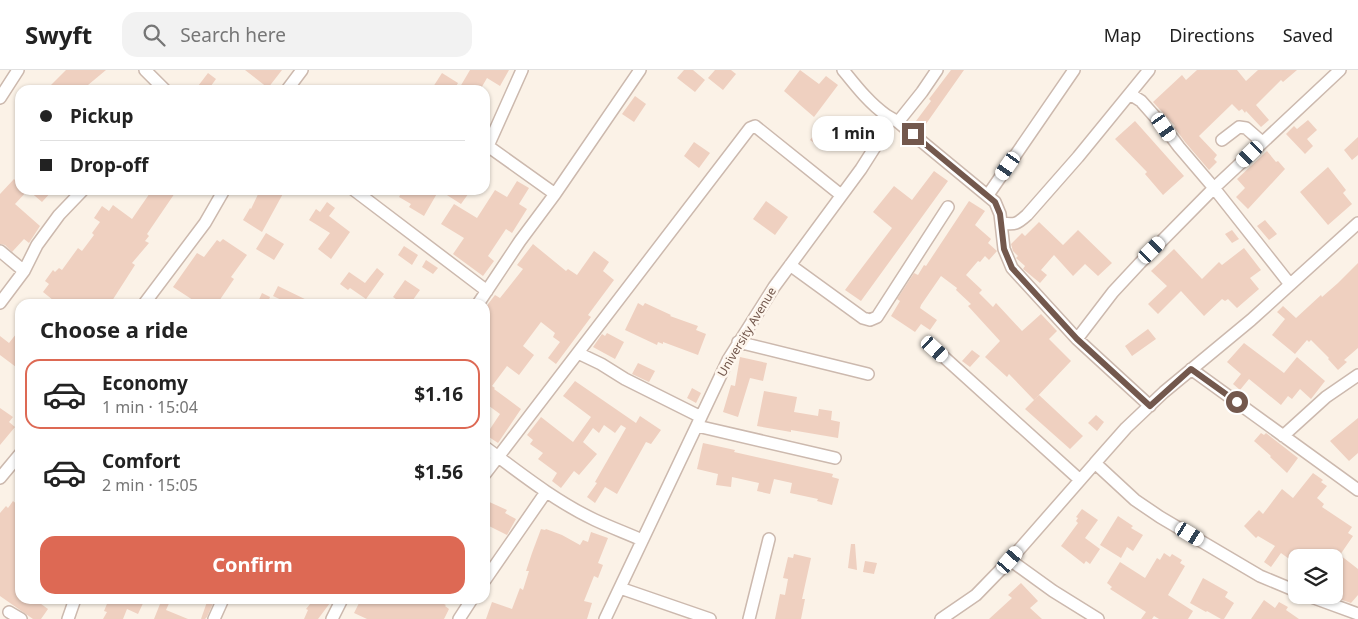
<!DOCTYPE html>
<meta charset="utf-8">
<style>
body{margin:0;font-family:"Noto Sans",sans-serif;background:#f2f2f2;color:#222;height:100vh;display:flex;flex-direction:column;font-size:19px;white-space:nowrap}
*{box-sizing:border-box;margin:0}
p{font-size:16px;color:#767676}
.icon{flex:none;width:28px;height:28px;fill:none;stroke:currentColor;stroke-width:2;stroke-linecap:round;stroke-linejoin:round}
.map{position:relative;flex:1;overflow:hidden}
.side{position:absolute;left:15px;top:229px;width:475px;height:305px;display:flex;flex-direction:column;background:#fff;border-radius:15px;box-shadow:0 1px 4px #0004}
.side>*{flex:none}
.hud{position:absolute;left:15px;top:15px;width:475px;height:110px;border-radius:15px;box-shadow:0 1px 4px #0004;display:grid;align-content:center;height:110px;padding:0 25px;background:#fff}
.fabs{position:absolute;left:1288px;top:479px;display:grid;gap:10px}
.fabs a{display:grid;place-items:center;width:55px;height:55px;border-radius:10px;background:#fff;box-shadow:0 1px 4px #0004;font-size:25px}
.end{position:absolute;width:22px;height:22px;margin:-11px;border:6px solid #73584d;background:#fff;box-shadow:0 0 0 2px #fff}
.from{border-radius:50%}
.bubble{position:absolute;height:35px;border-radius:15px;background:#fff;box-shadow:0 1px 4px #0004;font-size:16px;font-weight:700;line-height:35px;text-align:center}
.car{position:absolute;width:15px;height:30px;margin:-15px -8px;border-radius:6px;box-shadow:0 0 4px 1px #0007;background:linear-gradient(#fff 24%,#345 0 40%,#fff 0 76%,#345 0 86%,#fff 0)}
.hud b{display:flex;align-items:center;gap:18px;height:48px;font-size:19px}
.hud b+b{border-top:1px solid #e0e0e0}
.hud i{width:12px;height:12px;background:#222}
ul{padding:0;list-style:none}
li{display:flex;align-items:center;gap:15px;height:70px;margin:0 10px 8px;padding:0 15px;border:2px solid transparent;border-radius:15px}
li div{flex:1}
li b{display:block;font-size:19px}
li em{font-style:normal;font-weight:700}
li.active{border-color:#dd6954}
li>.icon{width:45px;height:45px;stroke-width:1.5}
h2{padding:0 25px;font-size:22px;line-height:60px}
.button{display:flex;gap:10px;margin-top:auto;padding:10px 25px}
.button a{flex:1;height:58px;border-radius:15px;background:#dd6954;color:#fff;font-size:20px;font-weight:700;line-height:58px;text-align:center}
header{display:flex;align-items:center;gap:30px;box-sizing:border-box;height:70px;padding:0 25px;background:#fff;border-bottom:1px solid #e0e0e0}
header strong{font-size:24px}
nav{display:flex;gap:28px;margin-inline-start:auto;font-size:18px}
.search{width:350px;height:45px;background:#f2f2f2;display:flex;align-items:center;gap:12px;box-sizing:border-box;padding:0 18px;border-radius:15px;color:#767676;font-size:19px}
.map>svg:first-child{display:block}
.building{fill:#efd0c0}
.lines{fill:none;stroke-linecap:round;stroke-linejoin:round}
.minor-casing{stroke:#ccb9ae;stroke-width:14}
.minor{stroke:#fff;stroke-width:11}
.route{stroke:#73584d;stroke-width:6}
.labels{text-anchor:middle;stroke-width:5;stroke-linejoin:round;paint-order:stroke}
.street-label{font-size:12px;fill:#73584d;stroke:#fef6ed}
</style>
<header>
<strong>Swyft</strong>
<div class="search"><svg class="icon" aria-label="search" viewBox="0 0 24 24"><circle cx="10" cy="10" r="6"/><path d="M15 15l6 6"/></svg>Search here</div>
<nav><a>Map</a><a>Directions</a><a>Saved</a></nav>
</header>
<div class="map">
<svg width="1358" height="549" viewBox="0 0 1358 549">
<rect width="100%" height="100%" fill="#fbf2e7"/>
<!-- building -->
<path class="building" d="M66,0H106L88,15L93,20H46Z
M245,0H282L268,18Z
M470,0H509L500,16L487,8L480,20H465L460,17Z
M684,0H693L705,10L695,22L677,8Z
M715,0H731L736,4L723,20L708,8Z
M800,0L819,14L826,6L838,15L814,47L784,21Z
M951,0H964L921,61L913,55L931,31L929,29Z
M1197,0H1237L1246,11L1258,0H1297L1283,12L1281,10L1256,35L1269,50L1261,57L1246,41L1245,43L1242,39L1239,41L1232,34L1199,66L1217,85L1214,89L1217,92L1209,100L1185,72L1174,57L1175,56L1153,32L1182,5L1186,10Z
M208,3L216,9L208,20H195Z
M442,3L458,13L454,20H438L433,17Z
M635,26L646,34L634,52L622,44Z
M1308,50L1317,60L1307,69L1313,76L1305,84L1286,64L1294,56L1297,59Z
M1135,51L1184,106L1163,125L1145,104L1147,102L1115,69Z
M821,56L831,64L820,77L810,70Z
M1358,67V85L1352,90L1344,80Z
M694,72L710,83L699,98L684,86Z
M1267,81L1276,92L1278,91L1285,99L1248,139L1236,127L1245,118L1237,109Z
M1328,97L1346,120L1343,123L1352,134L1328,155L1300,122Z
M934,101L948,111L861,231L845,220L892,158L873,142L894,116L912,130Z
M14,109L20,115V120H53L42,132L28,120L15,134L40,156L29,173L24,169L12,182L5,175L0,174V124Z
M517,111L529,118L519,134L527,139L512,163L506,159L488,186L494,191L483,206L453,184L464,168L441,154L454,134L477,148L495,120L507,127Z
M152,120H177L147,164L149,166L145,171L149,173L132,193L135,195L110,234H75L70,230L67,234H58L43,222L49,214L45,211L53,200L55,202L59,198L62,200L78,178L82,181L94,165L92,163L100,152L94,148L102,136L109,141L113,135L132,149Z
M260,120H285L262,162L243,150L250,138L251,139Z
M403,120H471L461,134L439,120L424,146L409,137L411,134L399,127Z
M766,131L788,147L775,165L753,149Z
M969,131L985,141L975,155L991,169L988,173L997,181L989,190L985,186L980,192L978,191L966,205L982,220L979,223L993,237L996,233L1022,261L1041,244L1057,261L1049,269L1071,291L1034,330L1009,304L1007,307L985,287L1000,271L968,236L971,234L956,220L957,218L941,206L921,235L920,238L937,250L930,260L921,254L915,262L891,246L900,231L897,229L914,203L918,205L924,195L926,196Z
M327,132L335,138L329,146L350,162L331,189L318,179L330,163L309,150L316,139L320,142Z
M1265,150L1277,164L1269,170L1257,156Z
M1039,152L1063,175L1078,160L1112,193L1098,206L1085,194L1073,206L1054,185L1041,200L1047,205L1040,213L1023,199L1025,196L1016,188L1018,186L1013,181L1011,174L1022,163L1025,166Z
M1232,160L1239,169L1232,173L1225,164Z
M266,163L284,174L274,190L256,179Z
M223,169L247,185L231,207L234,209L217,234H199L173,217L197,183L204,187L217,170L220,172Z
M533,174L566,201L568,199L577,205L594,181L609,192L603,201L614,210L588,245L591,247L556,294L548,288L560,272L553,267L555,263L541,252L523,276L534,285L519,305L507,296L492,316L495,318L494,319L521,339L498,373L486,365L500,344L485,333V262L488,258L485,255V238L495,225L500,228L523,199L517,195Z
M404,176L418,185L412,195L398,185Z
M1244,178L1261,200L1250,208L1259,219L1237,238L1228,229L1225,231L1222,229L1204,246L1181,221L1158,244L1148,234L1167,216L1151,201L1174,179L1202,209L1219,192L1222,195Z
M426,190L438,198L433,204L422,197Z
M1358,193V278L1344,290L1347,292L1338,300L1328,289L1329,288L1311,270L1309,272L1307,270L1295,284L1272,265L1285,249L1277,242L1283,236L1296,248L1321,225L1322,227L1338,213Z
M377,198L384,204L366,229L350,218L348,220L340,214L349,202L365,213Z
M405,210L420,220L410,234H403L393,227Z
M278,216L315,234H290L273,226Z
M262,223L270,227L267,234H257Z
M638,233L643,236L645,233L671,245L670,246L698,256L696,260L706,264L698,285L663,272V274L658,272L657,275L625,260Z
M20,259V300L0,285V266L9,273Z
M1148,259L1156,269L1132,286L1125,276Z
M607,263L624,272L615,289L593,277L602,264L605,266Z
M1244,273L1284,303L1297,287L1325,311L1311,329L1300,319L1292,329L1288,326L1281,335L1249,309L1240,320L1233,314L1241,304L1227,292Z
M972,280L980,286L970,297L962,291Z
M740,287L767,293L763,311L750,308L738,347L723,342L731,315L735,316Z
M638,293L655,301L649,312L632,304Z
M575,311L636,353L640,346L661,360L651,374L646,372L617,424L605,417L595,433L587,427L597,413L595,412L626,358L621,355L615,363L604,355L599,363L593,358L583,372L597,384L579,405L574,401L561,418L552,411L557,403L538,389L543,383L530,374L533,370L527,365L541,347L573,372L591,347L563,326Z
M692,318L701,323L696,333L687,328Z
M764,321L797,327L794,342L818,346L819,339L832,341L831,350L840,352L838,368L791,360V362L757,356Z
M1039,325L1083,366L1070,379L1025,339Z
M0,338L13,347L9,352L15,357L0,375Z
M1096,345L1104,352L1097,361L1088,353Z
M1358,348V383L1349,391L1330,371Z
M1261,363L1264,365L1266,363L1298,388L1287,403L1270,387L1271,386L1254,371Z
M703,373L735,380L734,382L833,404L832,407L839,409L832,435L817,431L818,429L790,423L792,413L774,409L770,424L757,421L759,413L732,407L731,417L716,415L718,404L697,399Z
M1313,403L1323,410L1321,412L1327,416L1317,428L1324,434L1322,437L1352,457L1348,463L1353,466L1340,485L1358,499V525L1351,533L1336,528L1343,518L1334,511V488H1296V494L1281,483L1271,497L1264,492L1275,476L1258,466L1256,468L1244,456L1259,440L1263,444L1282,419L1293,428Z
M485,430L507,440L505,443L516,449L507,465L485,454Z
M13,431L20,437V529H30L36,533L37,531L48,539L41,549H33L0,526V443L6,436L8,438Z
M1082,439L1098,450L1085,468L1100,479L1090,494L1086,491L1084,494L1061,476L1078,453L1076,451L1078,448L1076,447Z
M1118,446L1133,456L1131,458L1143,465L1133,481L1127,477L1121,488L1100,475Z
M541,459L545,460L546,459L562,465L580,475L583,470L588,472L591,462L608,468L598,493L603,495L598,508L594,506L584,531L592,533L587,549H486L492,532L512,539L520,518L523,520L529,501H526L532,483Z
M851,474H855L857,500L848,498Z
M1164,483L1170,487L1172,484L1182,490L1180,493L1185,496L1168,525L1193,541L1188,549H1159L1154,546L1152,549H1141L1146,542L1110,519L1112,517L1107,513L1120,492L1145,508L1157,488L1160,490Z
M794,484L811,488L802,529H805L801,549H775L780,524L785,525L788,509L783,508L788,487L793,488Z
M865,491L877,493L874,504L863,502Z
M1203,508L1228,522L1225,527L1234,533L1224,549H1221L1207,541L1206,542L1190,533Z
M1021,513L1038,531L1030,538L1042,549H989L1012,528L1008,525Z
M109,529H145L138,544L127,539L123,549H103L107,542L104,541Z
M162,529H171L166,540L188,549H154Z
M208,529H215L207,547L205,549H201Z
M314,529H333L318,549H304L308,540L306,539Z
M361,529H434L446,535L445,536L449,539L444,549H367L354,543Z
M1264,530L1275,538L1279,532L1288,537L1286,540L1299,549H1251Z"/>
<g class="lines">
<defs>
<path id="minor" d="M145,0L165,20
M287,20L302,0
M1130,24L1141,31L1164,57L1179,77L1214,118L1289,213
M0,28L18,0
M886,45L898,52L995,132L1000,144L1004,179L1012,198L1077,269L1150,336
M898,52L922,22L937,0
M1222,70L1239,57L1246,58L1262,72
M485,74L555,124
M488,76L522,0
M354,120L487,221
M988,125L1074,0
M1002,153C1015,155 1017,154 1027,145L1078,87L1149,0
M0,181L24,201
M790,195L863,248L870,250L877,247L948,137
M0,233L24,201L37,175L59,145L83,120
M144,234L205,153L224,120
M478,234L520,171L555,124L640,0
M1077,269L1113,222L1140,193L1214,118L1340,0
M738,272L868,304
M935,279L1080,410
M578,283L601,294L625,309L701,347
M1191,299L1358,420
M697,356L835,388
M1283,366L1326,327L1358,305
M485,377C520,403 555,431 595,450C610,457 626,463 642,470
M1095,393L1126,358L1164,322L1251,250L1358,153
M485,404L750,58L755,56L841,125
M0,408L20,384
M1010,490L1053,521L1098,549
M485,510L546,422
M620,518L710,549
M1306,525L1358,544
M9,542L21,549
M68,549L75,529
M214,549L223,529
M332,549L342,529
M459,549L472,529
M605,549L728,290L774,217L861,99L875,77L886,45C869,33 856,16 843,0
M749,549L769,469
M941,549L976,525L1010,490L1095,393L1135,430L1160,447L1260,506L1296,521"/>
</defs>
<!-- minor casing -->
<use href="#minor" class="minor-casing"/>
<!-- minor -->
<use href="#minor" class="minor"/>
</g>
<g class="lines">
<!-- route -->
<path class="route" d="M913,64L995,132L1000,144L1004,179L1012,198L1077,269L1150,336L1191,299L1237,332"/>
</g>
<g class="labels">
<!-- street labels -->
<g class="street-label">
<text transform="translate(747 262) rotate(-59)" y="4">University Avenue</text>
</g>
</g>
</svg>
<div class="fabs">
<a><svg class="icon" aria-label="layers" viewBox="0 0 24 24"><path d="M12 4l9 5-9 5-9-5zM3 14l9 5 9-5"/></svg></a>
</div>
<i class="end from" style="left:1237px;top:332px"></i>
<i class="end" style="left:913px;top:64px"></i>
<div class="bubble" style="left:812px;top:46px;width:82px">1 min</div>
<i class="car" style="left:1164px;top:57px;rotate:145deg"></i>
<i class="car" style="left:1250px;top:84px;rotate:226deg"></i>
<i class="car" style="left:1008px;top:96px;rotate:215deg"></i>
<i class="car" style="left:1152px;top:180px;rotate:45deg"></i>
<i class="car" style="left:935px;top:279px;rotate:132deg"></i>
<i class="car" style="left:1190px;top:464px;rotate:121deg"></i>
<i class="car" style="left:1010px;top:490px;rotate:41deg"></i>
<div class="hud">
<b><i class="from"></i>Pickup</b>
<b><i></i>Drop-off</b>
</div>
<section class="side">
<h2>Choose a ride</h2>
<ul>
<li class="active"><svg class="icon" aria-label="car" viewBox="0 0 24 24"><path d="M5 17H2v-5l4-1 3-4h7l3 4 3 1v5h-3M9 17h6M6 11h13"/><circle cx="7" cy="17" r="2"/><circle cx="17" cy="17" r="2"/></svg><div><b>Economy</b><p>1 min · 15:04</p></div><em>$1.16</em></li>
<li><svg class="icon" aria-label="car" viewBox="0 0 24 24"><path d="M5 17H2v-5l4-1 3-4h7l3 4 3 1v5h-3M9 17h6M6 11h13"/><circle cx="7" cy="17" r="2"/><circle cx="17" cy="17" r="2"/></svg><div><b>Comfort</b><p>2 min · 15:05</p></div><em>$1.56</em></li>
</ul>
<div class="button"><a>Confirm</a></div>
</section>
</div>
